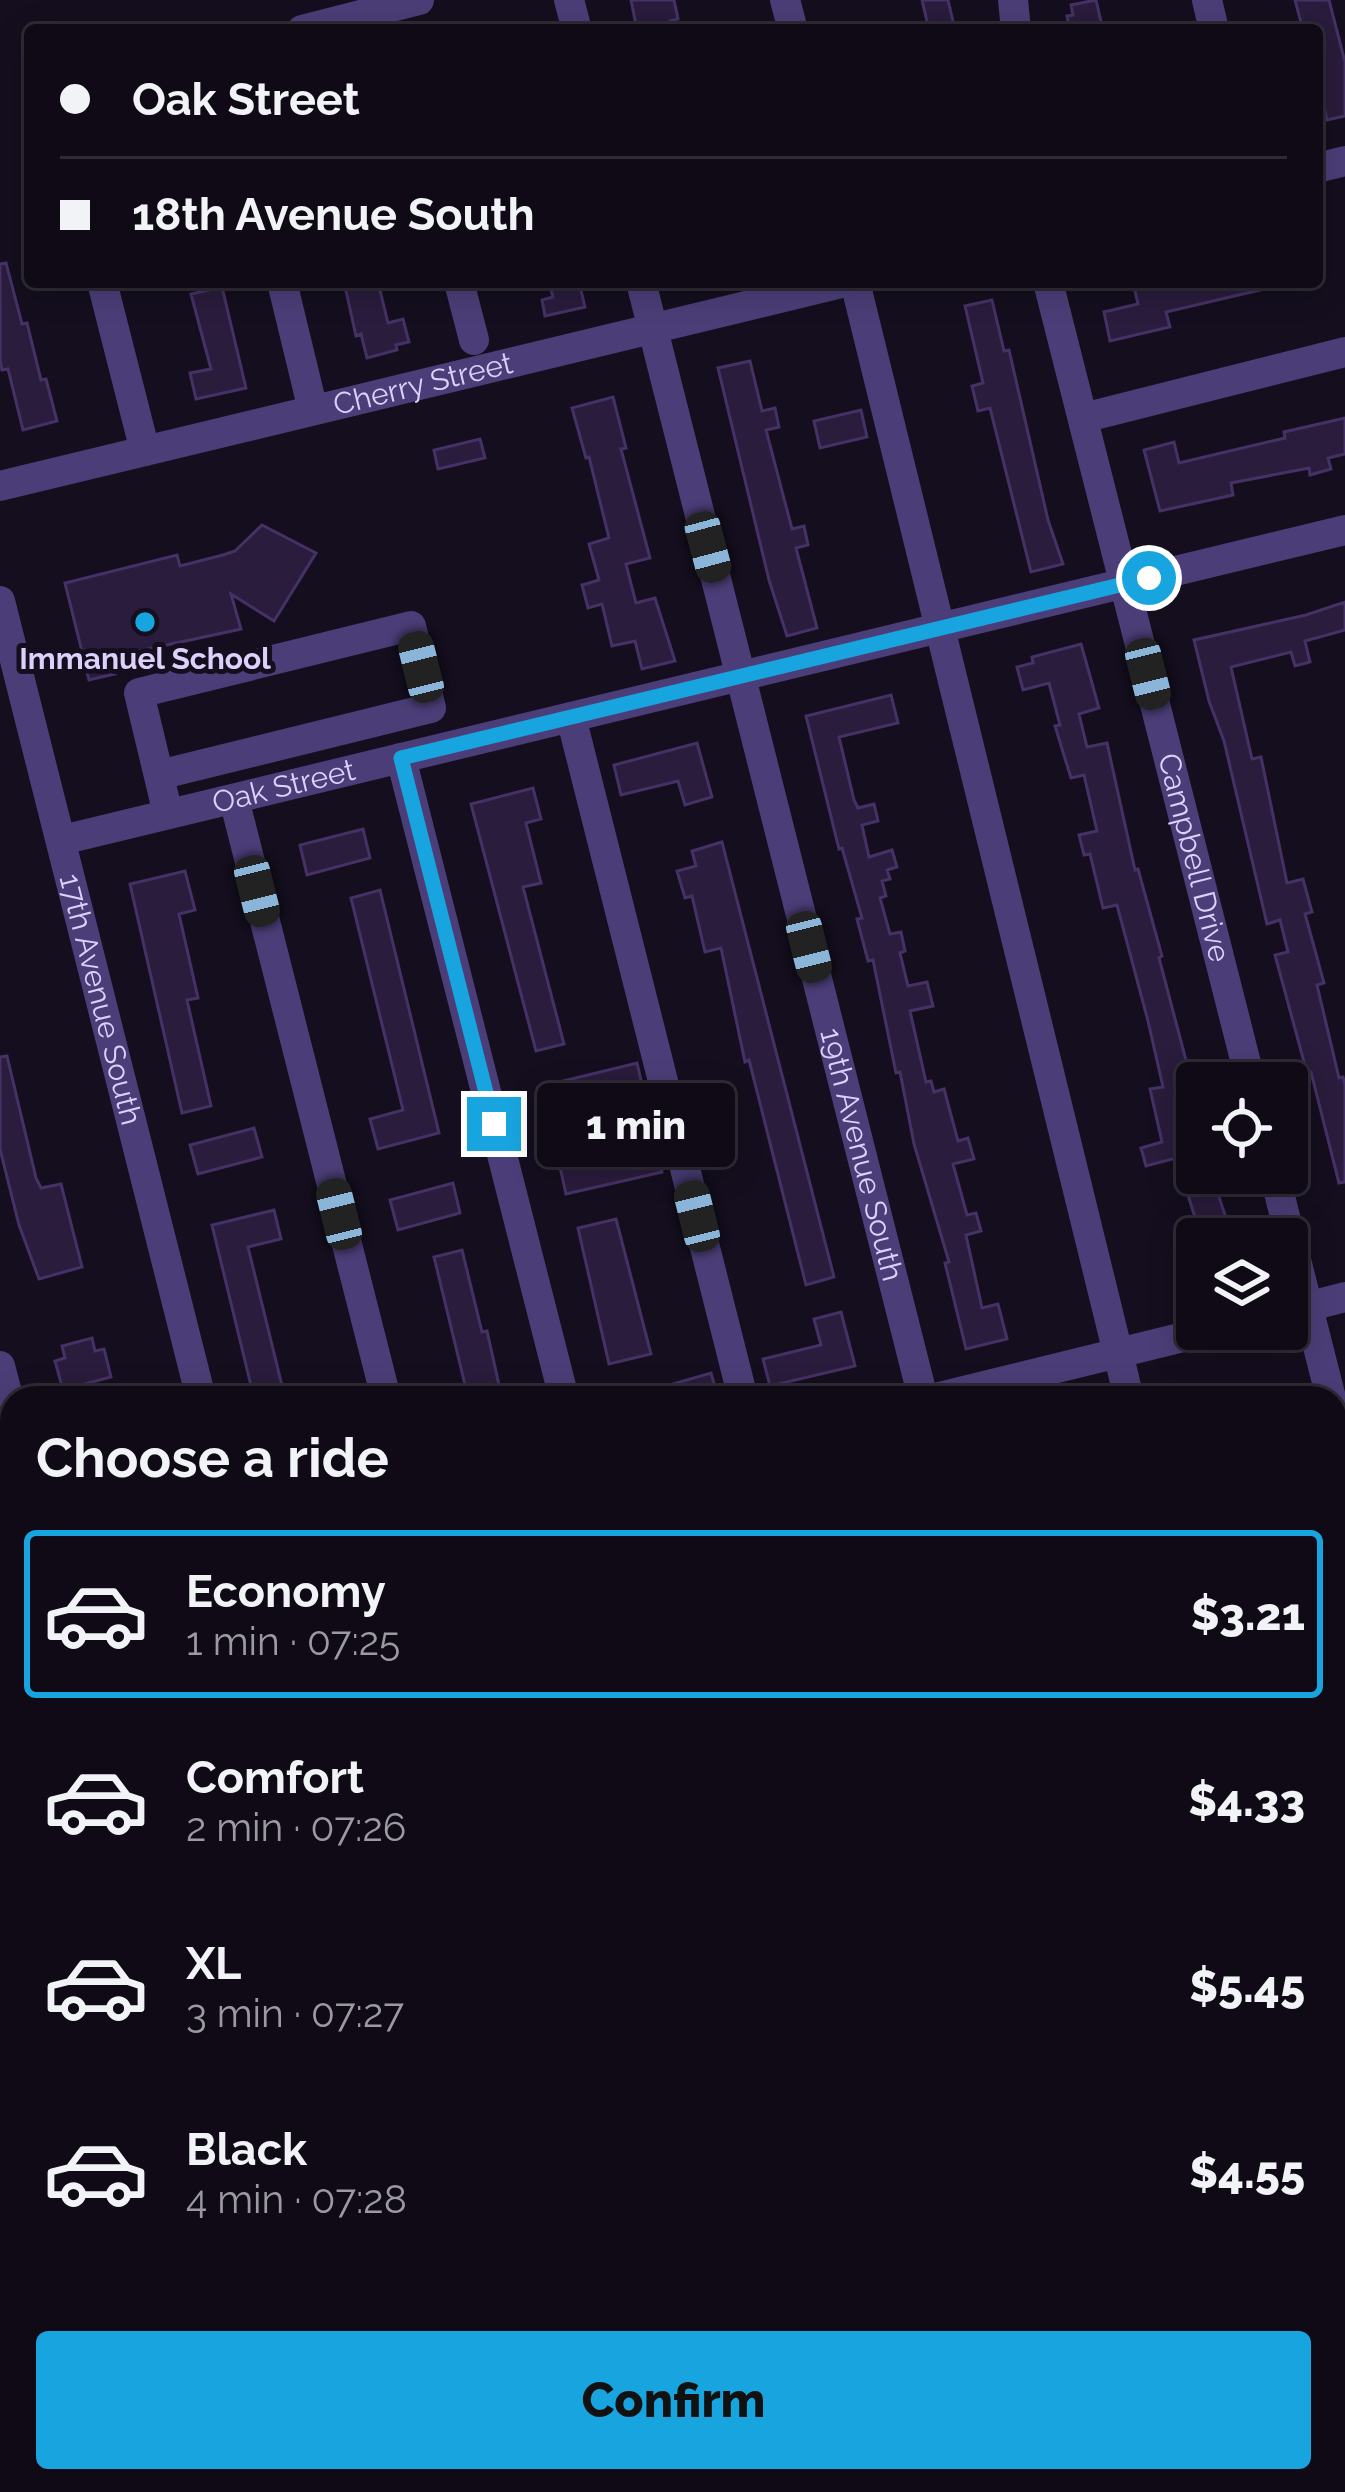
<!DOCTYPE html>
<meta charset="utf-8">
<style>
body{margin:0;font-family:Raleway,sans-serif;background:#18131f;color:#f1f3f6;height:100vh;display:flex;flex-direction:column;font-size:45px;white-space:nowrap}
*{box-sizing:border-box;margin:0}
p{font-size:39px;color:#9b9aa1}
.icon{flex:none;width:66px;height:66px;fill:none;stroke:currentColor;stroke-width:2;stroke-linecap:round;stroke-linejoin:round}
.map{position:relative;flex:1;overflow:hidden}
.sheet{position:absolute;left:0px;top:1386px;width:1347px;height:1107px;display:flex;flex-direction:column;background:#0f0a16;border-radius:36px 36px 0 0;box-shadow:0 6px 30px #0003,0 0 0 3px #2f2b35}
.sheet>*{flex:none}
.hud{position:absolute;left:24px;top:24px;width:1299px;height:264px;border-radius:12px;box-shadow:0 6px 30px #0003,0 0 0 3px #2f2b35;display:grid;align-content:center;height:264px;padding:0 36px;background:#0f0a16}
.tools{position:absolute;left:1176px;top:1062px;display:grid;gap:24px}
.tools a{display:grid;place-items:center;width:132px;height:132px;border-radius:12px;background:#0f0a16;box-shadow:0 6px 30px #0003,0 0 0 3px #2f2b35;font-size:60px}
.end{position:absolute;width:54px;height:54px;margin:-27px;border:15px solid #18a4de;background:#fff;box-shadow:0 0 0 6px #fff}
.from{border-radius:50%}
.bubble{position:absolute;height:84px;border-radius:12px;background:#0f0a16;box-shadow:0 6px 30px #0003,0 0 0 3px #2f2b35;font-size:39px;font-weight:800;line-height:84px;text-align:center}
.car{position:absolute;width:36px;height:72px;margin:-36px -18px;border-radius:15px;box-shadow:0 0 9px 3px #0007;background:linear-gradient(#222 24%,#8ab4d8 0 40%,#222 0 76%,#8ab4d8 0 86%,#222 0)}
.hud b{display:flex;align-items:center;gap:42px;height:114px;font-size:45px}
.hud b+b{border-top:3px solid #2f2b35}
.hud i{width:30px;height:30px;background:#f1f3f6}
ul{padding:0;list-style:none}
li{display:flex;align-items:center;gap:36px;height:168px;margin:0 24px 18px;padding:0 12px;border:6px solid transparent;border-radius:12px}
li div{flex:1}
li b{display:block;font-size:45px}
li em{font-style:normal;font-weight:800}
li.selected{border-color:#18a4de}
li>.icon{width:108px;height:108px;stroke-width:1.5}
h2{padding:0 36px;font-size:54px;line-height:144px}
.button{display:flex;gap:24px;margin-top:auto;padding:24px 36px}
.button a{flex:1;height:138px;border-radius:12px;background:#18a4de;color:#111;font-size:48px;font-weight:800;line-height:138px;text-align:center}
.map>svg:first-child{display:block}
.building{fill:#291c3c;stroke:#463166;stroke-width:3}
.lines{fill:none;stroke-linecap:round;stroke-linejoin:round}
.minor{stroke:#4b3e78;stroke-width:30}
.major{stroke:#d563ee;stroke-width:30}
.route{stroke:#18a4de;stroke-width:15}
.poi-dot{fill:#18a4de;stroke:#140e1e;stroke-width:4.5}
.labels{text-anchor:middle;stroke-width:10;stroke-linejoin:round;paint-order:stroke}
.street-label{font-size:30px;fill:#ddd0fa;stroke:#140e1e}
.poi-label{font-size:30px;font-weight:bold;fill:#ddd0fa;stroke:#140e1e}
</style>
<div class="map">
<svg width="1345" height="2492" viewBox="0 0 1345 2492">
<rect width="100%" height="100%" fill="#140e1e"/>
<!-- building -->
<path class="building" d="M631,0H674L678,19L670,21L672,30H637Z
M922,0H948L955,30H929Z
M1096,0L1103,30H1070L1067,16L1073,15L1071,5Z
M1295,0H1329L1345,62V116L1327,120L1325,111L1322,112L1317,93V30H1303Z
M6,263L22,324L27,323L41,380L46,379L57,421L23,430L8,369L2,370L0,360V264Z
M344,282H378L388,323L403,319L409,342L396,345L397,350L367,358L361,334L356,336Z
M549,282H579L585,307L545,316L542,300L553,297Z
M1155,282H1263L1264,289L1166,312L1170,327L1110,341L1104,312L1138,304L1134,287Z
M222,287L246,388L196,399L190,373L211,369L191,294Z
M992,300L1004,351L1009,350L1048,520L1063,564L1031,572L990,408L978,411L972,386L983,383L965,306Z
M750,361L762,411L775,408L779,427L766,430L792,529L804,526L808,545L796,548L817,628L787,636L769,580L718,368Z
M613,397L626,448L621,449L650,558L626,564L636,603L655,598L675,661L642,669L635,641L612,646L602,604L588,608L582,585L599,580L589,544L609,538L589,457L586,458L572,408Z
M861,410L867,437L820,448L814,421Z
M1345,418V454L1328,458L1331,469L1310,475L1309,468L1231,483L1233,495L1160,511L1144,450L1174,442L1179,463L1285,438L1284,432Z
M480,439L485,458L438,469L434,450Z
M262,525L316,553L274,621L231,594L241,629L111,657L115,674L89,680L65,583L177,555L180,566L223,555L235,551Z
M1345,602V630L1305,641L1310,662L1295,666L1291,652L1231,667L1252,759L1261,757L1287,883L1303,879L1312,912L1305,914L1324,983L1317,985L1339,1078L1343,1077L1345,1085V1182L1339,1183L1311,1072L1307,1073L1275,955L1288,952L1280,920L1267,924L1224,741L1209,701L1194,640L1306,615Z
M1081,644L1099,708L1079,714L1087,747L1107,743L1135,870L1138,869L1162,956L1159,958L1197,1102V1173H1211L1233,1239H1202L1176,1158L1146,1166L1141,1148L1162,1142L1150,1089L1163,1087L1148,1021L1117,905L1103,908L1090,854L1084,855L1079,835L1097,831L1084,775L1071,778L1055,726L1060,725L1049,683L1023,690L1017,667L1033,663L1032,657Z
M891,695L898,723L839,737L854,800L858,808L874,804L878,821L862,825L869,857L892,850L897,867L887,870L890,879L882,881L886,896L880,898L890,934L901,932L905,951L900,953L908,986L927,982L933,1006L910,1011L926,1082L931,1081L934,1092L944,1089L958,1141L968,1138L974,1159L953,1164L967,1215L976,1213L981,1231L966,1235L982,1308L998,1304L1007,1339L966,1349L945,1263L949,1262L914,1144L900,1072L896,1073L873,960L868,961L857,919L862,918L842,848L839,849L806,716Z
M697,743L712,797L685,805L678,781L621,795L614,765Z
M533,788L541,819L526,823L541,883L523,887L564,1044L536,1051L471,804Z
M363,829L370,858L307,875L300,845Z
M722,842L834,1277L806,1285L749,1060L745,1062L721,948L705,952L692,896L685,898L677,871L696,866L692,851Z
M185,871L195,910L179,914L198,998L187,1000L211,1106L182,1113L130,884Z
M380,890L439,1133L378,1149L370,1119L403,1110L351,898Z
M7,1056L36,1178L41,1188L61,1184L82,1267L39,1279L19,1225L0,1149V1057Z
M637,1063L643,1089L545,1113L538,1087Z
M254,1128L262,1157L198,1174L190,1145Z
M656,1145L662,1172L566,1194L560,1167Z
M453,1183L460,1213L398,1230L390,1200Z
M274,1210L281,1239L248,1247L285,1398H254L212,1225Z
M616,1219L651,1354L609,1364L578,1228Z
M462,1250L482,1332L487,1331L499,1385L467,1393L434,1257Z
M841,1312L855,1366L770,1386L763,1359L821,1345L814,1319Z
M92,1338L95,1351L104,1349L111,1377L63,1390L55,1361L65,1358L62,1346Z
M711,1373L718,1398H642L641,1393Z"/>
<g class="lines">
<!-- minor -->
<g class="minor">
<path d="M569,0L577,30"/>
<path d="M785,0L793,30"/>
<path d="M1013,0L1016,30"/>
<path d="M1207,0L1214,30"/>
<path d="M302,30L419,0"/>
<path d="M1317,168L1345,161"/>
<path d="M102,282L145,451"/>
<path d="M282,282L313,410"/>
<path d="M459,282L474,340"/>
<path id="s1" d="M641,282L923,1398"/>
<path d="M855,282L1129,1398"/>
<path id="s2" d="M1048,282L1251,1083"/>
<path d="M1083,418L1345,352"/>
<path id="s3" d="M0,486L846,282"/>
<path id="s4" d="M0,601L201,1398"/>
<path d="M571,717L743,1398"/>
<path d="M401,758L564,1398"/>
<path d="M159,775L431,708L411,626L139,693L168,814"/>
<path d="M234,799L386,1398"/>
<path id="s5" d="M62,840L1345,530"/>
<path d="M1274,1173L1331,1398"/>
<path d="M1287,1312L1345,1297"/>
<path d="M0,1366L12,1411"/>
<path d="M935,1398L1216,1329"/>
<path d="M1335,1415L1345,1454"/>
<path d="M0,1627L12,1624"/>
<path d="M1335,2059L1345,2057"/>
<path d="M1335,2333L1345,2331"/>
<path d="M0,2391L12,2389"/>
<path d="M417,2481L419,2492"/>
<path d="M481,2481L484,2492"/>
<path d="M543,2481L545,2489L575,2481"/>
<path d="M1198,2481L1201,2492"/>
</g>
<!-- major -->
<path class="major" d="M1335,2415L1345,2413
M1335,2466L1345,2463
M1018,2492L1064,2481
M1222,2492L1269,2481"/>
</g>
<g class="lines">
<!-- route -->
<path class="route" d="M494,1124L401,758L1149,578"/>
</g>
<!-- markers -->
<circle class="poi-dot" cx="145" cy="622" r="12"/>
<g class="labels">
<!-- street labels -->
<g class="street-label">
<text dy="10" stroke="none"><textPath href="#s3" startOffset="435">Cherry Street</textPath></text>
<text dy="10" stroke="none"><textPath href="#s5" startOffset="228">Oak Street</textPath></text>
<text dy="10" stroke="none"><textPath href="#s2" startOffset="594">Campbell Drive</textPath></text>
<text dy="10" stroke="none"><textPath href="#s4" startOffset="411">17th Avenue South</textPath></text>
<text dy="10" stroke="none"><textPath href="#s1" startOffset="900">19th Avenue South</textPath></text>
</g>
<!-- poi labels -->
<g class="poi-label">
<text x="145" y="669">Immanuel School</text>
</g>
</g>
</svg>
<div class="tools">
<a><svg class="icon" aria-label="locate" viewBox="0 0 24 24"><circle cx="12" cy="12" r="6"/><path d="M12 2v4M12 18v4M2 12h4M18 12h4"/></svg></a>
<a><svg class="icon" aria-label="layers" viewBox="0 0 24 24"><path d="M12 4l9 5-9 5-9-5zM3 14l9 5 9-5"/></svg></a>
</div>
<i class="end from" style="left:1149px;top:578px"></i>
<i class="end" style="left:494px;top:1124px"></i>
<div class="bubble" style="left:537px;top:1083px;width:198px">1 min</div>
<i class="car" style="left:708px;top:547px;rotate:165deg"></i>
<i class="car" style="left:421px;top:667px;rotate:346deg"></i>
<i class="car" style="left:1148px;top:674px;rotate:166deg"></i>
<i class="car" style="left:257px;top:891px;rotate:166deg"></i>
<i class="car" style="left:809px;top:947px;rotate:166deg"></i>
<i class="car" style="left:339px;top:1214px;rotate:346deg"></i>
<i class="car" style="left:697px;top:1216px;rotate:346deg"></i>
<div class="hud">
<b><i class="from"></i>Oak Street</b>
<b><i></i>18th Avenue South</b>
</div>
<section class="sheet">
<h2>Choose a ride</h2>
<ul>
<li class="selected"><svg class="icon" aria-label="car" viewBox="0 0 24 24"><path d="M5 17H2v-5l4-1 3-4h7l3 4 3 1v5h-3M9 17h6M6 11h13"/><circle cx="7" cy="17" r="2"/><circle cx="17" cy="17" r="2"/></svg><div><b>Economy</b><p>1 min · 07:25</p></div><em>$3.21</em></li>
<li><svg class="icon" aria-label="car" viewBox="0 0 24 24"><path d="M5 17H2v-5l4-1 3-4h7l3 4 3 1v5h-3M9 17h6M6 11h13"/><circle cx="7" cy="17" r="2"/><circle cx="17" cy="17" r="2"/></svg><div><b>Comfort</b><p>2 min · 07:26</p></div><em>$4.33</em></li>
<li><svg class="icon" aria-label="car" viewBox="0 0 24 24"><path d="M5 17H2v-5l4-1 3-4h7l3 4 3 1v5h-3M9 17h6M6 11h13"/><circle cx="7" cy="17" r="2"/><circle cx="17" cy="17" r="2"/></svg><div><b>XL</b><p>3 min · 07:27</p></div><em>$5.45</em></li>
<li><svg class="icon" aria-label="car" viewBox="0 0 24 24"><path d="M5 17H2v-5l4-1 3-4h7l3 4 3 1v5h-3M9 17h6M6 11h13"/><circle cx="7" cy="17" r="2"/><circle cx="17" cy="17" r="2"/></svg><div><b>Black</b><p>4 min · 07:28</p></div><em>$4.55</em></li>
</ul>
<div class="button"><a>Confirm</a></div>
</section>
</div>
